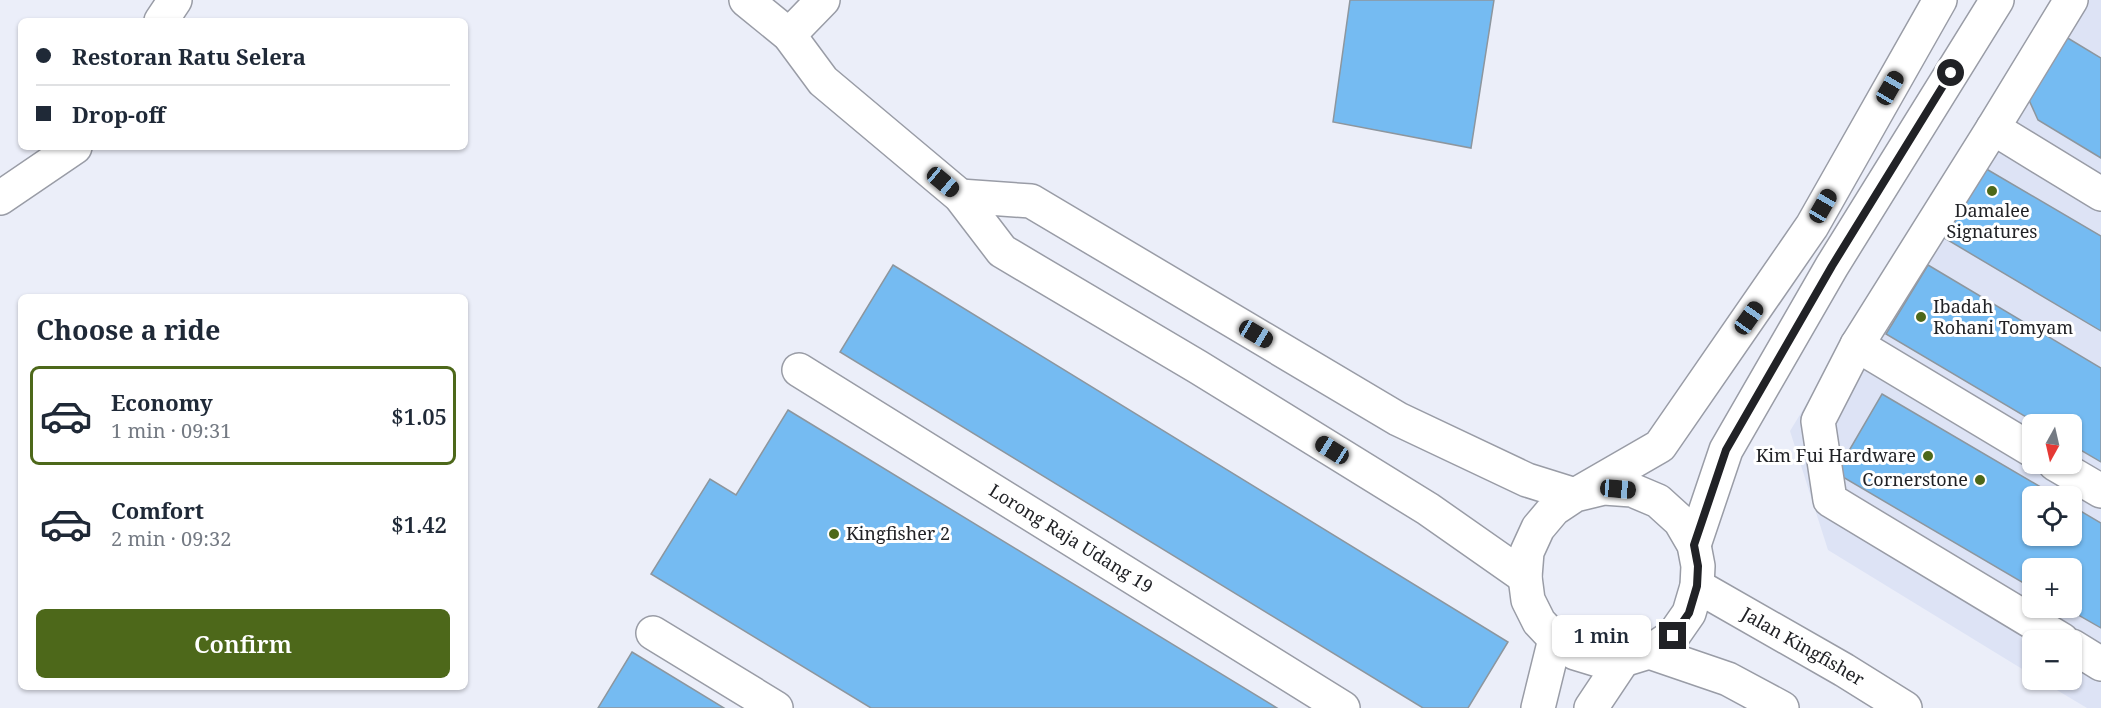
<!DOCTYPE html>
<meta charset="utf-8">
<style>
body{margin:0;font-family:"Noto Serif",serif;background:#f2f2f3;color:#1f2937;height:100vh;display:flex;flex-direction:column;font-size:22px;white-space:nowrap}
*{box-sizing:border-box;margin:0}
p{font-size:20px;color:#747a83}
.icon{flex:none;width:33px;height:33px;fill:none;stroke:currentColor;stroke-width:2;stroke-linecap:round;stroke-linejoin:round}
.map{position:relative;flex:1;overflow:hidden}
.drawer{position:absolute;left:18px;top:294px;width:450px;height:396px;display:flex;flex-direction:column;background:#fff;border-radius:9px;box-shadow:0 2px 4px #0004}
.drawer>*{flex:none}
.banner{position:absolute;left:18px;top:18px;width:450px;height:132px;border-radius:9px;box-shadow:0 2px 4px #0004;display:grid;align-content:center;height:132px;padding:0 18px;background:#fff}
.needle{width:39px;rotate:188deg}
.fabs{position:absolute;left:2022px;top:414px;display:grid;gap:12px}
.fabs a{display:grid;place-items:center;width:60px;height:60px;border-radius:9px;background:#fff;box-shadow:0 2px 4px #0004;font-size:30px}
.end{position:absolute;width:27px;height:27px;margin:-14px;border:8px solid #212226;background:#fff;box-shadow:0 0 0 3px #fff}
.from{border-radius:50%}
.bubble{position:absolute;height:42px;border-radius:9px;background:#fff;box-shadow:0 2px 4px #0004;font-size:20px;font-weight:600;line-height:42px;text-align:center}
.car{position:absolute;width:18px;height:36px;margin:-18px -9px;border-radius:8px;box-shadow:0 0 4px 2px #0007;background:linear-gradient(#222 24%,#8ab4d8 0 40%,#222 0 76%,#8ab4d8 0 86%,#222 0)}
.banner b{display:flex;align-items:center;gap:21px;height:57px;font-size:22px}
.banner b+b{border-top:2px solid #e0e1e3}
.banner i{width:15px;height:15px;background:#1f2937}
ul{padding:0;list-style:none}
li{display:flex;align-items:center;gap:18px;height:99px;margin:0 12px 9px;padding:0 6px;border:3px solid transparent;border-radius:9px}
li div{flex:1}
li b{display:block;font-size:22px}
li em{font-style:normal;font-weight:600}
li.active{border-color:#4d681a}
li>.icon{width:54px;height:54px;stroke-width:1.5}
h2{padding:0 18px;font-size:27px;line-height:72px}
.action{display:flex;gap:12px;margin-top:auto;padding:12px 18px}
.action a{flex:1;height:69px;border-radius:9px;background:#4d681a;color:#fff;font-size:24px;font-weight:600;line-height:69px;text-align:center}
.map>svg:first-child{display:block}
.built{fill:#dde3f5;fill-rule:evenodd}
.building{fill:#75bbf2;stroke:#8d969e;stroke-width:1.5}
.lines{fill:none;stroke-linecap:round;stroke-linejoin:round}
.minor-casing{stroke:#999ca6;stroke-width:36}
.minor{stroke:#fff;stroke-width:33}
.route{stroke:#212226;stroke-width:8}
.poi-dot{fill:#4d681a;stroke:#fff;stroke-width:2}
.labels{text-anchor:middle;stroke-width:6;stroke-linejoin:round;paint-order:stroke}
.poi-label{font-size:18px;fill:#212226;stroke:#fff;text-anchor:start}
.street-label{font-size:18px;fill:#212226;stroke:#fff}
</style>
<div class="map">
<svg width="2101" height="708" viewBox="0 0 2101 708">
<rect width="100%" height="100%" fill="#ebeef9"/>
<!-- built -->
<path class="built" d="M2052,0H2101V708H2087L2040,680H2072V640H2032V675L1828,550L1790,431ZM2032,424H2072V464H2032ZM2032,496H2072V536H2032ZM2032,568H2072V608H2032Z"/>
<!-- building -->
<path class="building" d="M1350,0H1494L1471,148L1333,122Z
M2066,37L2101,58V158L2038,120L2029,100Z
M1983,167L2101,236V331L1941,236Z
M893,265L1508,642L1468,708H1423L840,352Z
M1928,265L2101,368V462L2072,445V424H2038L1886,334Z
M1882,394L2056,496H2032V536H2072V506L2101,523V628L2066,608H2072V568H2032V588L1836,473Z
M788,410L1277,708H871L651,574L710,479L736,495Z
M632,652L724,708H598Z"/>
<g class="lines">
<defs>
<g id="minor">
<path d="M746,0L789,35L823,81L960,196L1002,251L1198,367L1428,509L1525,577"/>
<path d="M161,21L175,0"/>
<path d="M789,35L823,0"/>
<path d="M1993,128L2101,194"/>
<path d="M960,196L1031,201L1398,419L1527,480L1575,495L1604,488L1632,490L1658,501L1680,521L1694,545L1698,566L1697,586L1689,613L1673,636L1649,652L1623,660H1598L1575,653L1555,639L1539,622L1528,600L1525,577L1527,552L1538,528L1554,509L1575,495L1660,446L1812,226L1940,0"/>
<path d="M0,198L75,147"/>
<path d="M1857,345L2032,450"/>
<path id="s1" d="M799,370L1343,708"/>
<path d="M2055,464L2101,491"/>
<path d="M1694,545L1726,450L1832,266L1997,0"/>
<path id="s2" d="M1697,586L1844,670L1905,708"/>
<path d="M653,633L776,708"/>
<path d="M2062,640L1830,500L1818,421L1857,345L1993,128L2071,0"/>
<path d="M2072,646L2101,664"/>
<path d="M1649,652L1728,679L1782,708"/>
<path d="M1538,708L1555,639"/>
<path d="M1591,708L1623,660"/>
</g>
</defs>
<!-- minor casing -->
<use href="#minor" class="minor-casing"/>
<!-- minor -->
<use href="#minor" class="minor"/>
</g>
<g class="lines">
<!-- route -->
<path class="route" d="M1673,636L1689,613L1697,586L1698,566L1694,545L1726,450L1832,266L1951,73"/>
</g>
<!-- markers -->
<g class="poi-dot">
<circle cx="1992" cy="191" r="6"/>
<circle cx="1921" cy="317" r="6"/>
<circle cx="1928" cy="456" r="6"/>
<circle cx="1980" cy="480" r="6"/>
<circle cx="834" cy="534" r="6"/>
</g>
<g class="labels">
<!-- poi labels -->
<g class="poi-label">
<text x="1992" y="217" text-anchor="middle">Damalee<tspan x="1992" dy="21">Signatures</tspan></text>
<text x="1933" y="313">Ibadah<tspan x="1933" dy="21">Rohani Tomyam</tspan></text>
<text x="1916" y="462" text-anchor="end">Kim Fui Hardware</text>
<text x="1968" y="486" text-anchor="end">Cornerstone</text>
<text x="846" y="540">Kingfisher 2</text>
</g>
<!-- street labels -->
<g class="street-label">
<text dy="6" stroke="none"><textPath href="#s1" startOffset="320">Lorong Raja Udang 19</textPath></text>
<text dy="6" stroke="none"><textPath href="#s2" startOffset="122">Jalan Kingfisher</textPath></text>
</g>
</g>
</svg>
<div class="fabs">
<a><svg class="needle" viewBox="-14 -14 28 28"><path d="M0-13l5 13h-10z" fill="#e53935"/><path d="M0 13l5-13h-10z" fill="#747a83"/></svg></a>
<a><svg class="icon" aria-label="locate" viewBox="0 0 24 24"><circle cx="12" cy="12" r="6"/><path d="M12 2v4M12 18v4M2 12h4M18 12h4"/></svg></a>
<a>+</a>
<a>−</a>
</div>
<i class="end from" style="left:1951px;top:73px"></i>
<i class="end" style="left:1673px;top:636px"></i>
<div class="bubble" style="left:1552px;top:615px;width:99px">1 min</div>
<i class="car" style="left:1890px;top:88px;rotate:30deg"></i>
<i class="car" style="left:943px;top:182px;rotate:130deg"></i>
<i class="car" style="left:1823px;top:206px;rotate:30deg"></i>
<i class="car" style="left:1749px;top:318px;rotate:35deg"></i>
<i class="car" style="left:1256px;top:334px;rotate:121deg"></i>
<i class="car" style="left:1332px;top:450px;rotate:302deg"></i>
<i class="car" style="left:1618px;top:489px;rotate:95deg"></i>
<div class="banner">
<b><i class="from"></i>Restoran Ratu Selera</b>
<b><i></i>Drop-off</b>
</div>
<section class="drawer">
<h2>Choose a ride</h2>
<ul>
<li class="active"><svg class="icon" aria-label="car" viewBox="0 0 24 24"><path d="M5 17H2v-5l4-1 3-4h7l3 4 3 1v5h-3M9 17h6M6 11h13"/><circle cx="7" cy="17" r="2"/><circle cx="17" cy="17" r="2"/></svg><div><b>Economy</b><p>1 min · 09:31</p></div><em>$1.05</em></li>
<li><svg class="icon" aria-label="car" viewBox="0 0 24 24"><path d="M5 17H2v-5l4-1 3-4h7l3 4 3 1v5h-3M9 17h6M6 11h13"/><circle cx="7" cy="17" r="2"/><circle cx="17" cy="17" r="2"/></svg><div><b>Comfort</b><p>2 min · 09:32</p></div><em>$1.42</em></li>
</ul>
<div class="action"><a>Confirm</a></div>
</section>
</div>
